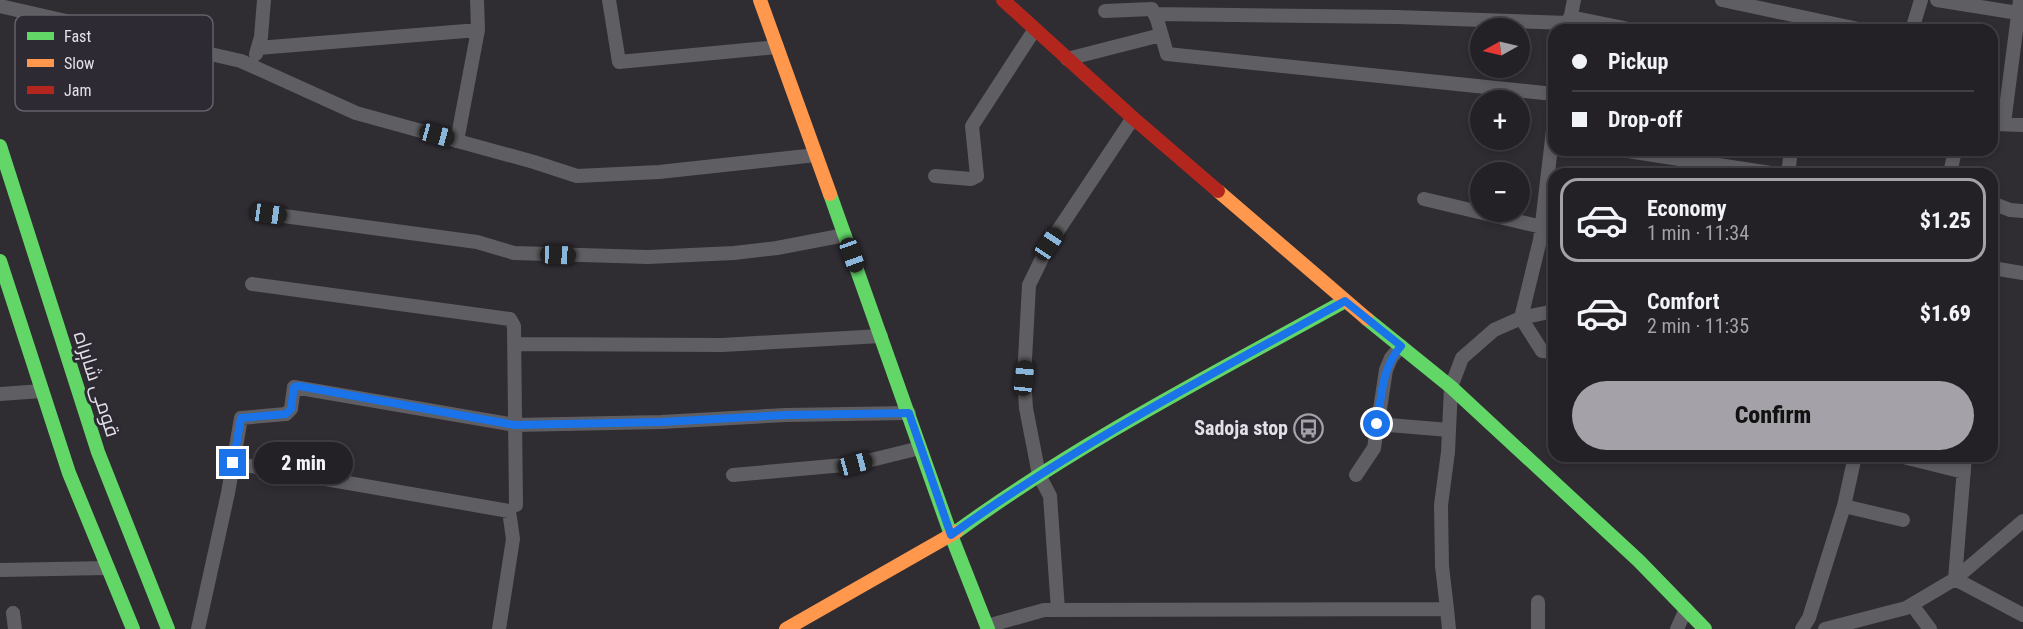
<!DOCTYPE html>
<meta charset="utf-8">
<style>
body{margin:0;font-family:"Roboto Condensed",Cairo,sans-serif;background:#2b292e;color:#f1f3f6;height:100vh;display:flex;flex-direction:column;font-size:22px;white-space:nowrap}
*{box-sizing:border-box;margin:0}
p{font-size:20px;color:#a3a3a7}
.icon{flex:none;width:33px;height:33px;fill:none;stroke:currentColor;stroke-width:2;stroke-linecap:round;stroke-linejoin:round}
.map{position:relative;flex:1;overflow:hidden}
.details{position:absolute;left:1548px;top:168px;width:450px;height:294px;display:flex;flex-direction:column;background:#232126;border-radius:18px;box-shadow:0 3px 9px #0003,0 0 0 2px #403e43}
.details>*{flex:none}
.top-card{position:absolute;left:1548px;top:24px;width:450px;height:132px;border-radius:18px;box-shadow:0 3px 9px #0003,0 0 0 2px #403e43;display:grid;align-content:center;height:132px;padding:0 24px;background:#232126}
.needle{width:39px;rotate:262deg}
.fabs{position:absolute;left:1470px;top:18px;display:grid;gap:12px}
.fabs a{display:grid;place-items:center;width:60px;height:60px;border-radius:50%;background:#232126;box-shadow:0 3px 9px #0003,0 0 0 2px #403e43;font-size:30px}
.end{position:absolute;width:27px;height:27px;margin:-14px;border:8px solid #1a73e8;background:#fff;box-shadow:0 0 0 3px #fff}
.from{border-radius:50%}
.bubble{position:absolute;height:42px;border-radius:21px;background:#232126;box-shadow:0 3px 9px #0003,0 0 0 2px #403e43;font-size:20px;font-weight:800;line-height:42px;text-align:center}
.car{position:absolute;width:18px;height:36px;margin:-18px -9px;border-radius:8px;box-shadow:0 0 4px 2px #0007;background:linear-gradient(#222 24%,#8ab4d8 0 40%,#222 0 76%,#8ab4d8 0 86%,#222 0)}
.top-card b{display:flex;align-items:center;gap:21px;height:57px;font-size:22px}
.top-card b+b{border-top:2px solid #403e43}
.top-card i{width:15px;height:15px;background:#f1f3f6}
ul{padding:10px 0 0;list-style:none}
li{display:flex;align-items:center;gap:18px;height:84px;margin:0 12px 9px;padding:0 12px;border:3px solid transparent;border-radius:18px}
li div{flex:1}
li b{display:block;font-size:22px}
li em{font-style:normal;font-weight:800}
li.active{border-color:#a4a2a8}
li>.icon{width:54px;height:54px;stroke-width:1.5}
.cta{display:flex;gap:12px;margin-top:auto;padding:12px 24px}
.cta a{flex:1;height:69px;border-radius:36px;background:#a4a2a8;color:#111;font-size:24px;font-weight:800;line-height:69px;text-align:center}
.map>svg:first-child{display:block}
.lines{fill:none;stroke-linecap:round;stroke-linejoin:round}
.street{stroke:#5f5e62;stroke-width:14}
.fast{stroke:#63d668;stroke-width:14}
.slow{stroke:#ff974d;stroke-width:14}
.jam{stroke:#b3261e;stroke-width:14}
.route{stroke:#1a73e8;stroke-width:8}
.labels{text-anchor:middle;stroke-width:6;stroke-linejoin:round;paint-order:stroke}
.street-label{font-size:20px;fill:#e3e1e7;stroke:#2e2a34}
.poi-label{font-size:20px;font-weight:bold;fill:#e3e1e7;stroke:#2e2a34;text-anchor:end}
.key{fill:#2e2a34;stroke:#64616a;stroke-width:1.5}
.key-label{font-size:16px;fill:#e3e1e7}
</style>
<div class="map">
<svg width="2023" height="629" viewBox="0 0 2023 629">
<rect width="100%" height="100%" fill="#2f2c32"/>
<g class="lines">
<!-- street -->
<path class="street" d="M609,0L619,62L777,47
M1722,0L1863,30
M1937,0L2018,13
M0,6L241,61L356,113L534,162L577,176L659,172L816,155
M1105,11L1152,9L1157,19L1167,54L1554,94
M1155,14L1397,17L1569,23
M1570,17L1634,30
M1569,25L1574,0
M1912,30L1921,0
M258,48L478,30
M256,54L261,37L264,0
M1067,59L1161,35
M2004,123L2020,0
M1992,124L2023,125
M457,141L478,30L477,0
M1621,150L1777,174
M1788,174L1791,150
M1950,174L1955,150
M935,176L971,179L977,176L972,126L1035,29
M1424,199L1542,227
M1992,203L2010,210L2023,211
M269,214L477,242L514,253L648,257L734,253L777,248L845,235
M1992,268L2023,273
M252,284L510,319L514,326L516,505
M1554,311L1521,318L1542,351L1554,352
M514,344L722,345L881,336
M0,394L42,391
M1377,424L1449,430
M1899,456L1964,472
M1965,456L1955,579L2023,615
M233,463L509,511L513,539L499,629
M733,475L855,464L920,448
M1356,475L1374,448L1386,370L1391,358L1401,346
M1844,506L1903,520
M0,570L108,568
M1912,605L1930,629
M1447,609L1442,566L1441,505L1448,452L1451,387L1462,358L1494,330L1521,318L1540,240L1554,122
M1058,610L1050,496L1039,475L1026,408L1024,378L1029,285L1049,244L1133,118
M13,613L15,629
M987,626L1044,610L1447,609L1449,629
M198,629L228,493L241,418L286,414L291,409L294,387L515,425L661,422L786,415L909,413
M1538,629V602
M1677,629L1686,609
M1802,629L1809,618L1844,506L1855,456
M1825,629L1906,608L1955,579L2023,521"/>
<!-- fast -->
<path class="fast" d="M0,146L98,452L168,629
M830,194L951,535L988,629
M0,261L69,473L133,629
M1367,319L1451,387L1639,561L1705,629
M956,532C1078,443 1213,374 1345,301"/>
<!-- slow -->
<path class="slow" d="M760,0L830,194
M1218,191L1367,319
M786,629L956,532"/>
<!-- jam -->
<path class="jam" d="M1003,0L1133,118L1218,191"/>
</g>
<g class="lines">
<!-- route -->
<path class="route" d="M233,463L241,418L286,414L291,409L294,387L299,386L515,425L661,422L786,415L909,413L951,535C1076,445 1210,375 1345,301L1401,346C1381,369 1382,395 1377,424"/>
</g>
<!-- icons -->
<defs>
<symbol id="bus-ring" viewBox="-11 -11 22 22"><circle r="9.5" fill="#2e2a34" stroke="#a4a2a8" stroke-width="1.5"/><path d="M-5-6H5V4H4V6H2V4H-2V6H-4V4H-5ZM-3.5-4V0h7V-4ZM-3.5 1.2v1.5H-2V1.2ZM2 1.2v1.5H3.5V1.2Z" fill="#a4a2a8"/></symbol>
</defs>
<g fill-rule="evenodd">
<use href="#bus-ring" x="1292" y="412" width="33" height="33"/>
</g>
<g class="labels">
<!-- street labels -->
<g class="street-label">
<text transform="translate(97 384) rotate(72)" y="7">قومی شاہراہ</text>
</g>
<!-- poi labels -->
<g class="poi-label">
<text x="1288" y="435">Sadoja stop</text>
</g>
</g>
<!-- legend -->
<rect x="15" y="15" width="198" height="96" rx="9" class="key"/>
<rect x="27" y="32" width="27" height="8" fill="#63d668"/>
<rect x="27" y="59" width="27" height="8" fill="#ff974d"/>
<rect x="27" y="86" width="27" height="8" fill="#b3261e"/>
<g class="key-label">
<text x="64" y="42">Fast</text>
<text x="64" y="69">Slow</text>
<text x="64" y="96">Jam</text>
</g>
</svg>
<div class="fabs">
<a><svg class="needle" viewBox="-14 -14 28 28"><path d="M0-13l5 13h-10z" fill="#e53935"/><path d="M0 13l5-13h-10z" fill="#a3a3a7"/></svg></a>
<a>+</a>
<a>−</a>
</div>
<i class="end from" style="left:1377px;top:424px"></i>
<i class="end" style="left:233px;top:463px"></i>
<div class="bubble" style="left:254px;top:442px;width:99px">2 min</div>
<i class="car" style="left:437px;top:135px;rotate:105deg"></i>
<i class="car" style="left:269px;top:214px;rotate:98deg"></i>
<i class="car" style="left:1049px;top:244px;rotate:34deg"></i>
<i class="car" style="left:558px;top:255px;rotate:92deg"></i>
<i class="car" style="left:852px;top:255px;rotate:160deg"></i>
<i class="car" style="left:1024px;top:378px;rotate:6deg"></i>
<i class="car" style="left:855px;top:464px;rotate:75deg"></i>
<div class="top-card">
<b><i class="from"></i>Pickup</b>
<b><i></i>Drop-off</b>
</div>
<section class="details">
<ul>
<li class="active"><svg class="icon" aria-label="car" viewBox="0 0 24 24"><path d="M5 17H2v-5l4-1 3-4h7l3 4 3 1v5h-3M9 17h6M6 11h13"/><circle cx="7" cy="17" r="2"/><circle cx="17" cy="17" r="2"/></svg><div><b>Economy</b><p>1 min · 11:34</p></div><em>$1.25</em></li>
<li><svg class="icon" aria-label="car" viewBox="0 0 24 24"><path d="M5 17H2v-5l4-1 3-4h7l3 4 3 1v5h-3M9 17h6M6 11h13"/><circle cx="7" cy="17" r="2"/><circle cx="17" cy="17" r="2"/></svg><div><b>Comfort</b><p>2 min · 11:35</p></div><em>$1.69</em></li>
</ul>
<div class="cta"><a>Confirm</a></div>
</section>
</div>
